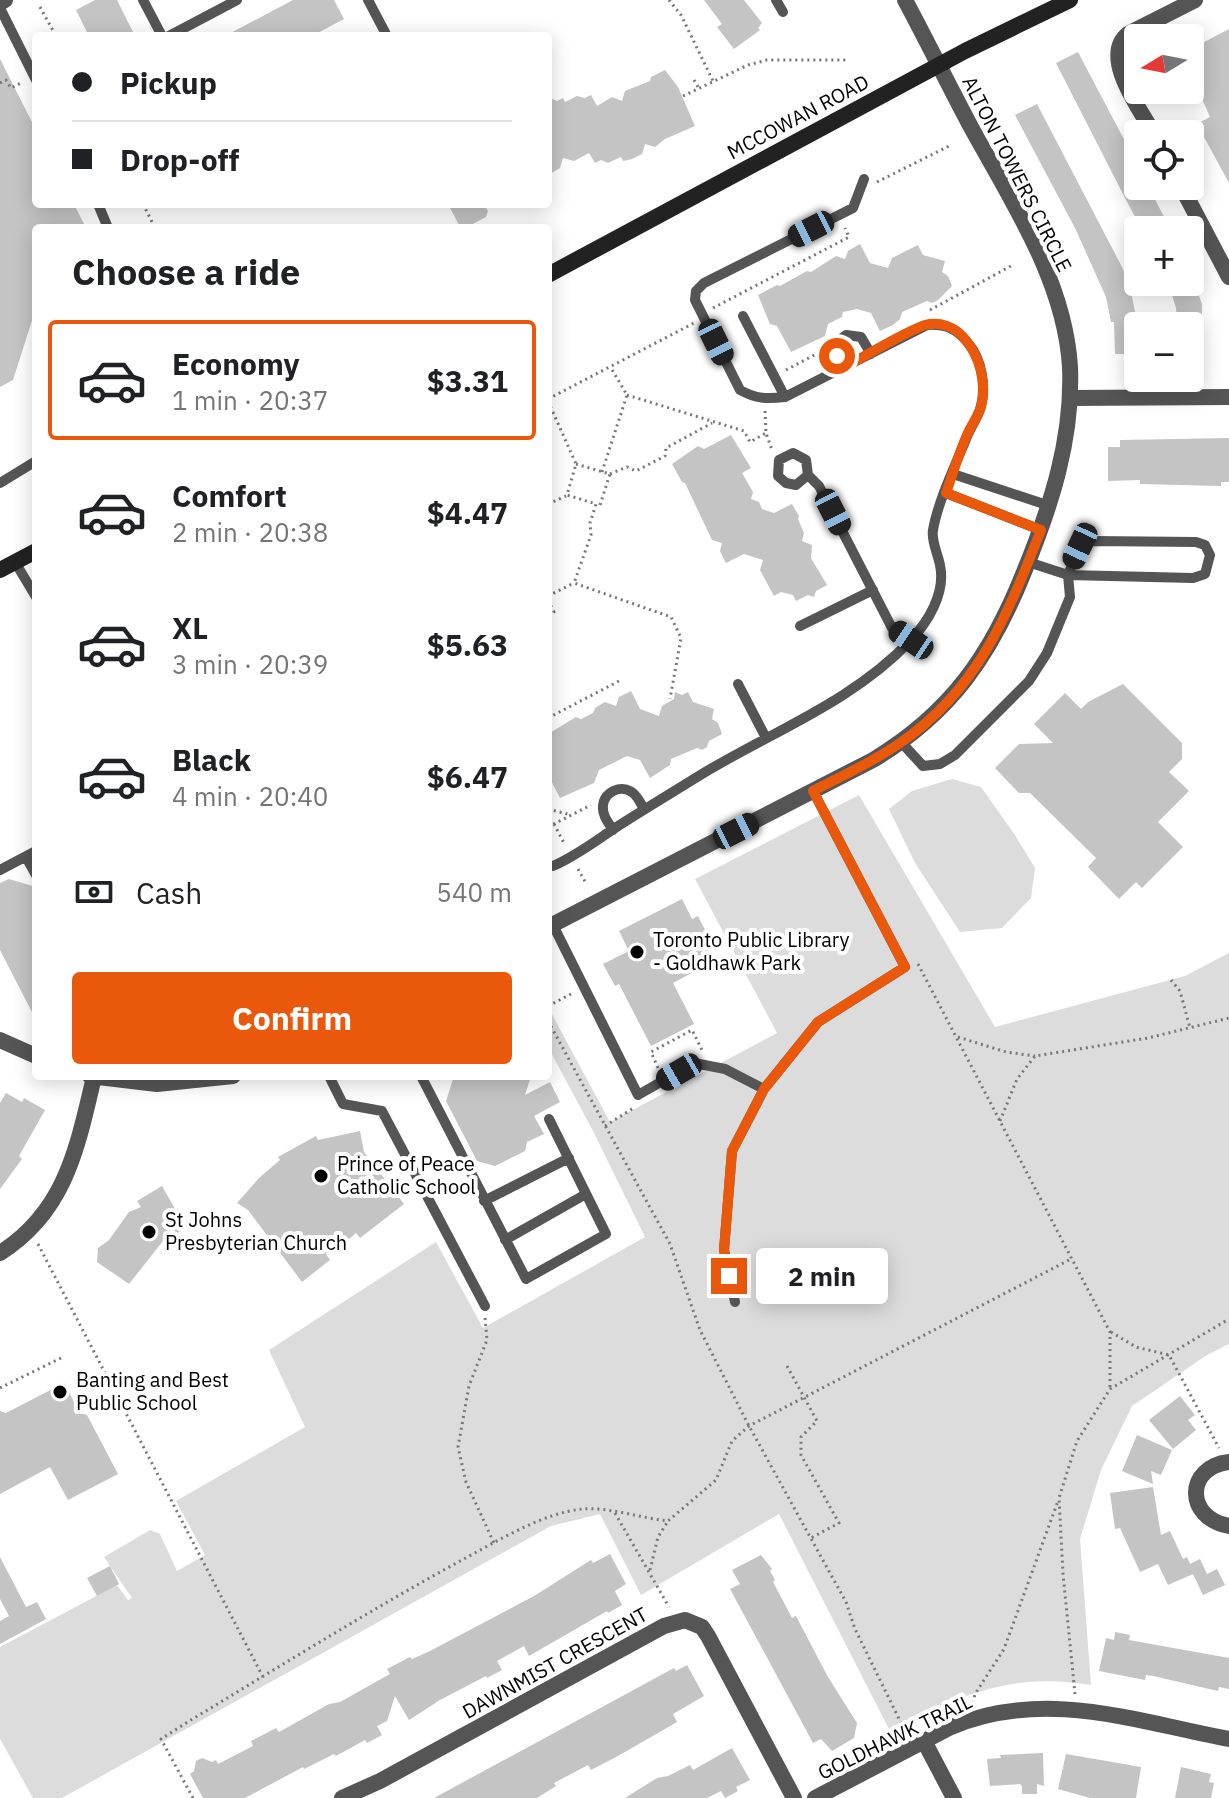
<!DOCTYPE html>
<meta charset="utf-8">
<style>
body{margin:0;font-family:"IBM Plex Sans",sans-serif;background:#f2f2f2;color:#202124;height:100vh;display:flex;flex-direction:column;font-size:30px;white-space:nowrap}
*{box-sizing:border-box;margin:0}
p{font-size:26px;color:#757577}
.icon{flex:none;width:44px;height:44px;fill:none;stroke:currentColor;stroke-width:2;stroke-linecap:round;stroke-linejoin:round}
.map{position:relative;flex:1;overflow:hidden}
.side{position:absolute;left:32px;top:224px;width:520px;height:856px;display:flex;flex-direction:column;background:#fff;border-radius:8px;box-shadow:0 4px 20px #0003}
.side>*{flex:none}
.top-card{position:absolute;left:32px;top:32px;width:520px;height:176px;border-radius:8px;box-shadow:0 4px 20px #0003;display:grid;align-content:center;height:176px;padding:0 40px;background:#fff}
.needle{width:52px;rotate:260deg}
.tools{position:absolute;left:1124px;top:24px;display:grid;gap:16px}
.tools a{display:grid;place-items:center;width:80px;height:80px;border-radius:8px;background:#fff;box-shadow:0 4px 20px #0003;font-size:40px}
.end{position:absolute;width:36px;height:36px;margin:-18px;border:10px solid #ea580c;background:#fff;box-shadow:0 0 0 4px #fff}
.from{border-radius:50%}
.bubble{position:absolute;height:56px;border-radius:8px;background:#fff;box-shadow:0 4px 20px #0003;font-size:26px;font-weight:800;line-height:56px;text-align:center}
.car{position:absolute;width:24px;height:48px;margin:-24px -12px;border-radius:10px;box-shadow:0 0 6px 2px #0007;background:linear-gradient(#222 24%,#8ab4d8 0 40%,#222 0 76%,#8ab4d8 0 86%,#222 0)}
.top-card b{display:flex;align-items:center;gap:28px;height:76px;font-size:30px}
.top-card b+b{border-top:2px solid #e0e0e0}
.top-card i{width:20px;height:20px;background:#202124}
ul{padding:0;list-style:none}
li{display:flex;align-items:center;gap:24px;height:120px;margin:0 16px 12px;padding:0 24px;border:4px solid transparent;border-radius:8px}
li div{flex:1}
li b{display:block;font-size:30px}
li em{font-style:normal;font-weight:800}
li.active{border-color:#ea580c}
li>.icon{width:72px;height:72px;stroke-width:1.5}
h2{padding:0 40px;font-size:36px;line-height:96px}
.pay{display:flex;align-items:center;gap:20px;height:88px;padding:0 40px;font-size:30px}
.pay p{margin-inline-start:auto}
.action{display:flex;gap:16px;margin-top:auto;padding:16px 40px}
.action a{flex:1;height:92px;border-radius:8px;background:#ea580c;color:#fff;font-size:32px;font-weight:800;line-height:92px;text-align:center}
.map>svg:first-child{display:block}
.green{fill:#dcdcdc}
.building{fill:#c4c4c4}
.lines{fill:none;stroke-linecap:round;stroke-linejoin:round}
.path{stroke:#777;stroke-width:3;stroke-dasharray:2 4;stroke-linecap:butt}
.service{stroke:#555;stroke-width:10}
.minor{stroke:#555;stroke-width:16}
.tertiary{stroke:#555;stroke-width:16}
.secondary{stroke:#222;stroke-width:16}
.route{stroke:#ea580c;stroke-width:10}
.poi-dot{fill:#000;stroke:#fff;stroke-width:3}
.labels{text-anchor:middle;stroke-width:8;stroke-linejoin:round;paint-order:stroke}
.street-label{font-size:20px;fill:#000;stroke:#fff}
.poi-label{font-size:20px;fill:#000;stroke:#fff;text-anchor:start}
</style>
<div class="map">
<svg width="1229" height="1798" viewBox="0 0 1229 1798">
<rect width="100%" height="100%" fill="#fff"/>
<!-- green -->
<path class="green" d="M952,779L981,787L1015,835L1035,868L1031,898L1002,928L960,932L915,863L889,809L912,791Z
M859,795L995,1027L1185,976L1229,953V1344L1207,1355L1132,1406L1101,1470L1080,1539L1091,1685C1010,1672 960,1695 890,1731L779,1514L641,1595L600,1514L551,1526L62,1798H33L0,1739V1647L117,1585L128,1600L132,1598L104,1557L150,1530L160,1534L177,1571L205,1555L176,1501L305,1427L269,1350L436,1242L483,1328L645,1237L593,1131L548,1047V1007L610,1122L777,1033L695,879Z"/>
<!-- building -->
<path class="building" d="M95,0H117L135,36H89L76,10Z
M293,0H334L344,19L312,36H225Z
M704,0H744L762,23L758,28L760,30L734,49L717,27L722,24Z
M1229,29V183L1197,124L1210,117L1200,94L1190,99V69L1198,65L1191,49Z
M1078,52L1138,166V186H1148L1171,230H1142L1125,198L1056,63Z
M0,59L36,130V204H74L86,228H36L34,302L36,308L13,380L0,387Z
M665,70L678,87L695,126L665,139L655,147L645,144L642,154L632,159L623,161L621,157L608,163L601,160L595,163L589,153L574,161L563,158L560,168L548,175V97L557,101L563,98L565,102L577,96L585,98L591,95L597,106L612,97L622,101L625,91L650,81L651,77Z
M1037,104L1122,267L1131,292L1138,326V362H1124V354H1115L1114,322H1111L1106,297L1075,228L1015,115Z
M448,204H484L488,211L486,217L465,228L460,227Z
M860,244L870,263L888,268L892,258L918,245L923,255L945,261L942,272L948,276L952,286L938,300L932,303L927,301L902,312L900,319L893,325L880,331L871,313L857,309L843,312L842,317L828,324L825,336L791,352L777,326L770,324L758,295L777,285L780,286L807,271L811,272L836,256L845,259L848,251Z
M1168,282H1194L1202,304V326H1177L1176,308Z
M731,435L751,468L742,473L753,492L751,499L759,502L762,509L774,513L792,504L799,516L798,519L804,533L802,541L812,545L811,558L827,585L816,591L814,597L808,595L796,601L793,595L781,592L774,596L760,570L763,560L744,554L726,563L720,551L722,543L712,540L685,483L682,482L672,464L698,446L704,449Z
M1229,438V482H1221V486L1140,484V480L1108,481V447H1120V440Z
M1123,684L1182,743V759L1169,772L1189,791L1158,822L1183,847L1142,888L1136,882L1119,899L1088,867L1096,858L1030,793H1019L995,768L1019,744L1053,743L1034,724L1065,693L1081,709L1088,702Z
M631,691L640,709L659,716L662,706L674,699L675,692L682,695L688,692L693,702L714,709L712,719L718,723L722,734L709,741L707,747L702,750L697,748L671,759L670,765L650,778L640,760L627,756L599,770L594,783L560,798L548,775V734L576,717L581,719L593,713L595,708L605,702L616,706L619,697Z
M9,879L36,887V1020L0,950V883Z
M682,899L692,919L698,916L709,938L703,941L714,961L673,983L694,1024L651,1046L619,984L615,986L603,964L629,951L619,931Z
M454,1076H531L525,1095L550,1082L560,1102L534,1116L544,1134L527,1142L525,1151L495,1166L477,1161L446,1101Z
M6,1093L22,1102L24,1098L45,1110L19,1156L22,1159L0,1189V1103Z
M360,1131L364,1152L404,1204L360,1238L356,1233L348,1240L347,1238L326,1254L330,1260L302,1282L248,1210L237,1203L259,1178L280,1160L278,1157L316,1136L318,1140Z
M162,1186L186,1228L163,1241L129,1284L97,1262L98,1248L109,1240L129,1212L141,1207L137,1201Z
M64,1383L80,1413L87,1415L118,1474L68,1500L50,1467L0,1494V1411L6,1413Z
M1180,1396L1195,1415L1188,1420L1196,1430L1173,1449L1149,1420Z
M1137,1435L1172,1450L1161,1475L1151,1471L1153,1484L1122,1471Z
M1153,1487L1161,1535L1170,1531L1183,1559L1187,1557L1190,1564L1200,1559L1207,1574L1217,1569L1225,1585L1203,1595L1193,1574L1168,1585L1158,1564L1140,1572L1120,1528L1115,1529L1110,1493Z
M610,1554L626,1584L615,1591L622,1605L608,1613L607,1611L529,1656L524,1646L497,1661L502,1670L487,1678L486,1676L440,1700L409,1720L395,1696L387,1721L377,1726L382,1735L367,1743L365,1740L336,1756L334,1754L304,1769L303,1767L245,1798H203L190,1774L194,1771L196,1761L202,1758L212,1762L216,1760L218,1764L253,1746L251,1741L276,1728L279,1732L329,1704L340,1702L390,1674L387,1669L410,1657L412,1659L430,1651L534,1596L591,1560L593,1563Z
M761,1555L772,1569L770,1571L775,1580L773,1582L792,1618L796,1616L828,1677L857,1723L854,1738L832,1751L821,1739L813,1743L730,1589L740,1584L732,1570Z
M0,1557L26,1607L37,1602L46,1619L0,1644V1621L9,1616L0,1599Z
M110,1566L119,1584L97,1596L87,1578Z
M1115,1632L1130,1635L1129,1640L1229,1658V1689L1219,1687L1218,1691L1153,1676L1146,1675L1145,1680L1099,1671L1106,1638L1114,1640Z
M687,1665L704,1696L673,1714L677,1722L618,1756L591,1770L588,1765L554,1783L556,1786L537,1798H434L674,1668L676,1671Z
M732,1748L750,1780L736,1787L738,1791L725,1798L721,1791L707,1798H625L657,1778L668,1776L690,1765L693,1770Z
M1043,1753L1044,1786L1037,1784V1794H1022V1786L1020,1784L990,1786L987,1759L1001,1758L1000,1755Z
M1066,1754L1141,1767L1136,1798H1090L1058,1789Z
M1181,1767L1211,1774L1209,1782L1214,1783L1211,1798H1175Z"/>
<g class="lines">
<!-- path -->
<path class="path" d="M669,0L681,15L714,83
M40,7L56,36
M694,80L700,90
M0,83L6,80L11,88L21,83
M683,96L748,65L767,60H849
M877,182L949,146
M143,204L155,228
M713,308L849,237L845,228
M930,310L1011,266
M786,370L822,351
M627,395L744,431L750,442L766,433
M548,399L694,323
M548,401L576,464L567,495L596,504L590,523L591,535L574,583L671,617L681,638L670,699
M765,411L766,433L772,450
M576,464L610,474L600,505L596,504
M602,472L627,395L611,368
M610,474L627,467L636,471L665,456L666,448L712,423
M548,504L566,496
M548,596L574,583
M548,600L554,612L548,615
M548,718L619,681
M548,809L571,815
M554,824L565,845
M548,827L591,805
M578,869L586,883
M918,964L1110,1332V1389
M1171,980L1180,991L1190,1028
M548,1006L573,993
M548,1021L670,1244L700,1330L749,1426L846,1602L855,1629L905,1731
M958,1037L1006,1052L1035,1056
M658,1068L651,1052L692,1030L703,1052
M1000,1121L1017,1079L1035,1056L1148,1038L1229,1018
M605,1126L635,1107
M38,1244L263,1677
M485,1318L487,1340L469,1386L458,1447L466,1482L494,1543
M1111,1332L1136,1347L1169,1355L1219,1448
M787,1366L817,1421L801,1437V1455L839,1523L811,1538
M0,1388L63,1357
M615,1513L669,1607
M650,1570L658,1537L668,1521
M1075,1694L1063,1574L1059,1498L1077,1441L1110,1389L1229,1319
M973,1703L975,1694L1004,1649L1058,1501
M193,1798L161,1739L186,1723C277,1668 367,1612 460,1561C494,1543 544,1512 583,1509C609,1507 641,1518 668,1521L716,1480L732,1441L749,1426L1071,1259"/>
<!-- service -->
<path class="service" d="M143,0L162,36
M368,0L387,36
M776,0L783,12
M0,8L36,80
M169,36L237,0
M98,204L108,228
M743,316L785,397
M843,368C837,356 831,344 846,335L861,337L871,354
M953,474L1050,506
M808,475L796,485L786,483L778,476L779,460L793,453L806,460L808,475L819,486L892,628L911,640
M0,483L36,461
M946,493L1041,530
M15,562L36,597
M800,626L873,590
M738,684L766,738
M901,742L923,766L940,764L955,755L1029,681L1047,653L1070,597L1068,575L1080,546L1093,541L1196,542L1205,545L1210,555L1205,574L1193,578L1068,575L1028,562
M613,830C608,822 602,815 603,806C604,791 622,784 633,793C638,797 641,804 644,809
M26,857L36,875
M548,865L553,866C576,856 594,842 615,828C643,810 673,792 702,774C773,731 852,702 910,641C928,622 946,593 940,565C938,554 931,541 933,530C938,501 955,466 966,439C970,428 978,418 981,406C986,386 982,359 968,343C956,328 945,324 927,325L785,397C767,399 756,399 740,390L695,300L696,291L704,283L853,208L864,179
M0,870L36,851
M553,925L638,1095L694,1063L725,1069L764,1089
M329,1076L343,1104L382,1111L485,1306
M421,1076L526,1279L606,1234L549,1119
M484,1201L569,1158
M505,1240L586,1194
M735,1302L724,1250L732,1151L764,1089L818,1022L905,967L813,791"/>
<!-- minor -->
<path class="minor" d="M1154,134C1140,109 1100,57 1128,34L1195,0
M1181,186L1229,277
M1229,1462C1185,1467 1185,1518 1229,1526
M924,1741L954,1798
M342,1798L380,1781L664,1626L685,1620L702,1627L708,1636L794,1798"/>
<!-- tertiary -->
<path class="tertiary" d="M0,3L5,0
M1070,398L1229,397
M548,927L873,760C951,713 991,655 1024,572C1051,506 1073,439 1070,367C1065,281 1012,202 972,129C949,86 928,43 905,0
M0,1040L36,1056
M90,1076L157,1084L233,1076
M0,1253C66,1211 77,1148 94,1077
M815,1798L951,1727C1044,1688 1135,1721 1229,1739"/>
<!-- secondary -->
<path class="secondary" d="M548,275L965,51L1070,0
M0,570L36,551"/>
</g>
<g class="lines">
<!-- route -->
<path class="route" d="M729,1276L724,1250L732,1151L764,1089L818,1022L905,967L813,791C842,776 873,762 900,743C978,690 1008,614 1041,530L946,493C953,473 959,453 967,435C971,425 978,417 981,407C987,384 980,356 964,338C955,327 940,321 925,325C902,333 866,356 843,368L837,356"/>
</g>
<!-- markers -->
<g class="poi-dot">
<circle cx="637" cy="952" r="8"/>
<circle cx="321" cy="1176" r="8"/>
<circle cx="149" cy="1232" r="8"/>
<circle cx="60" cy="1392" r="8"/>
</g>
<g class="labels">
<!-- street labels -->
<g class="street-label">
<text transform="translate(798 117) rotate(-28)" y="7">MCCOWAN ROAD</text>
<text transform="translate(1017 174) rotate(63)" y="7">ALTON TOWERS CIRCLE</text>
<text transform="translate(555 1663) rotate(-29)" y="7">DAWNMIST CRESCENT</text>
<text transform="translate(895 1737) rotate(-26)" y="7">GOLDHAWK TRAIL</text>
</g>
<!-- poi labels -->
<g class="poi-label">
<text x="653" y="947">Toronto Public Library<tspan x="653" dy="23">- Goldhawk Park</tspan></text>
<text x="337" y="1171">Prince of Peace<tspan x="337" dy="23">Catholic School</tspan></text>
<text x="165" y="1227">St Johns<tspan x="165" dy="23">Presbyterian Church</tspan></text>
<text x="76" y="1387">Banting and Best<tspan x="76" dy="23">Public School</tspan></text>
</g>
</g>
</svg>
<div class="tools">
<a><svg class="needle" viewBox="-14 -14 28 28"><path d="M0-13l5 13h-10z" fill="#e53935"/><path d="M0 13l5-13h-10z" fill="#757577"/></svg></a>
<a><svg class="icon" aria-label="locate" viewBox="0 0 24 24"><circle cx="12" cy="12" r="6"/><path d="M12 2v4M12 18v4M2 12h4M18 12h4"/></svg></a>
<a>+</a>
<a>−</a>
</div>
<i class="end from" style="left:837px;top:356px"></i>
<i class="end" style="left:729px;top:1276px"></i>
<div class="bubble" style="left:756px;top:1248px;width:132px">2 min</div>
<i class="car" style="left:811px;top:229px;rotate:243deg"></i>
<i class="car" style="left:716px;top:342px;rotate:154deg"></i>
<i class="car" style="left:833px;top:512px;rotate:153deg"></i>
<i class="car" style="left:1080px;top:546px;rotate:205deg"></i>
<i class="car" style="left:911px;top:640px;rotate:304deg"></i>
<i class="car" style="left:736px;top:831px;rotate:63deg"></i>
<i class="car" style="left:679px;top:1072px;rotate:240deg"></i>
<div class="top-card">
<b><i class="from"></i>Pickup</b>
<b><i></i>Drop-off</b>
</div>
<section class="side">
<h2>Choose a ride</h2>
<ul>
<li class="active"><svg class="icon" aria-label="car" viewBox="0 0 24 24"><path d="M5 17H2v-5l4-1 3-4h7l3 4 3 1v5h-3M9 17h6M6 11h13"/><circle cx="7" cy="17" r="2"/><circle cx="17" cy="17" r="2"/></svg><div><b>Economy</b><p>1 min · 20:37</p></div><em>$3.31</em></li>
<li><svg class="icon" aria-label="car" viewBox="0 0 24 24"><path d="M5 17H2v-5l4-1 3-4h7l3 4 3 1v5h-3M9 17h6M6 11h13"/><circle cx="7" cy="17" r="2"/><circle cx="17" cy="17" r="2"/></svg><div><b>Comfort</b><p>2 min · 20:38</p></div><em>$4.47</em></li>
<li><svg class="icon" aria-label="car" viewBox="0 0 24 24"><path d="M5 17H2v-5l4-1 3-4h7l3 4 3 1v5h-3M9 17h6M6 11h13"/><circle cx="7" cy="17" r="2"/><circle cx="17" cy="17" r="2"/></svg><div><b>XL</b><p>3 min · 20:39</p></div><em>$5.63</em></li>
<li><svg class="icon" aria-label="car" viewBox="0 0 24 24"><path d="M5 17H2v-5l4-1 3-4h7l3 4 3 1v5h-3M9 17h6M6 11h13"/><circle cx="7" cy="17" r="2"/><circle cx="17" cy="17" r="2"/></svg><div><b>Black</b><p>4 min · 20:40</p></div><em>$6.47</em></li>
</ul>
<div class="pay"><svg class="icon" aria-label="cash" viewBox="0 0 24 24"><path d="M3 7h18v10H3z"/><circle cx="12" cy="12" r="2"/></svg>Cash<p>540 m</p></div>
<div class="action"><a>Confirm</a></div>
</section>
</div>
